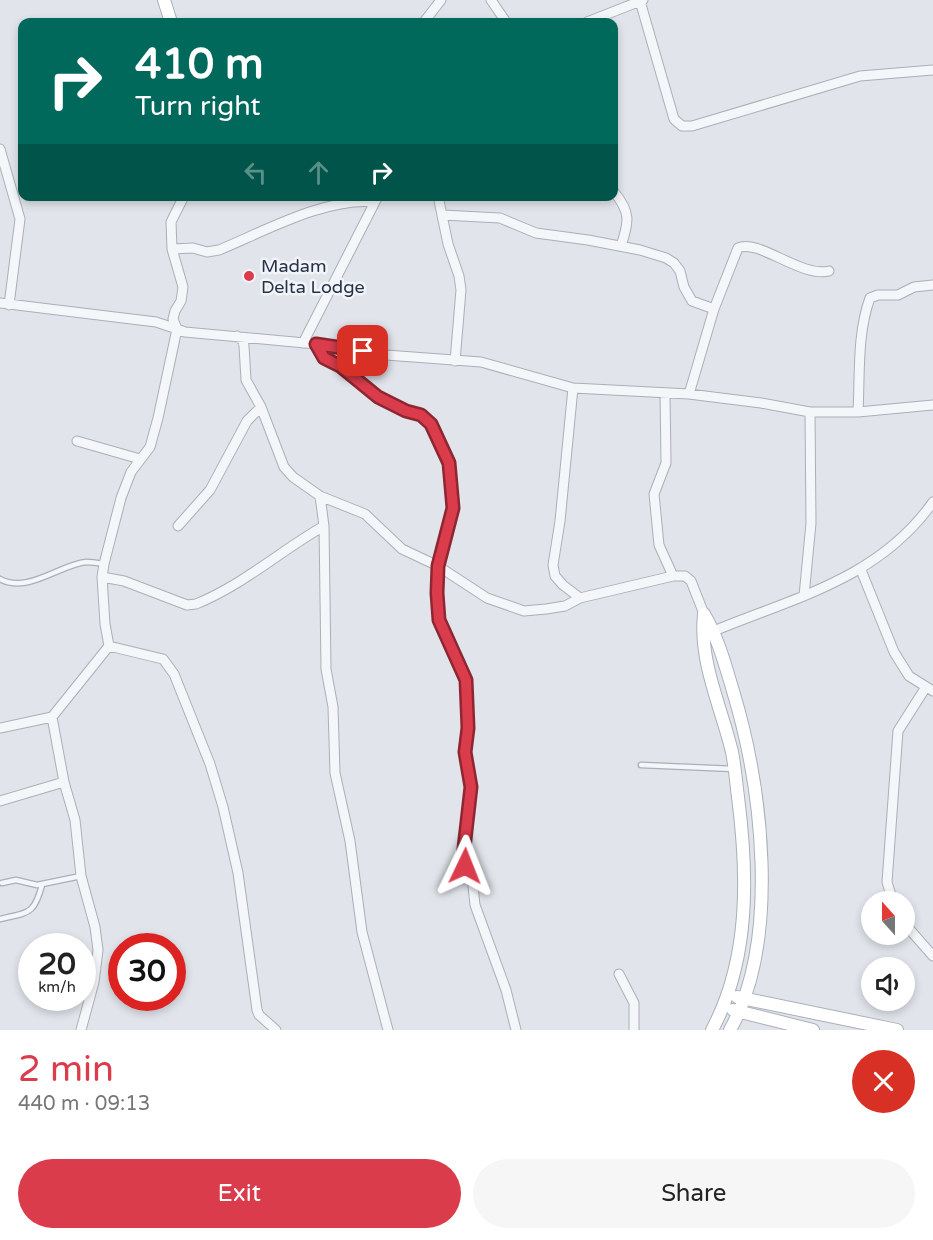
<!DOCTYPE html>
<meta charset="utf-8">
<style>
:root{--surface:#fff;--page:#f6f6f6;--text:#222;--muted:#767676;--accent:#db3c4c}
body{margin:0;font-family:"Varela Round",sans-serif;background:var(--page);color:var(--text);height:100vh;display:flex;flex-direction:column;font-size:22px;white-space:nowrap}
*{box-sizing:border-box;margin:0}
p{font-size:20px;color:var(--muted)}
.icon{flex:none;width:33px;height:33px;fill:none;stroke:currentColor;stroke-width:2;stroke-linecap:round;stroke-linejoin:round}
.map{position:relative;height:1030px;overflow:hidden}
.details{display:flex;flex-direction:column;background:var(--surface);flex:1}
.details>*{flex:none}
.top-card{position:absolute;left:18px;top:18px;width:600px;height:183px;border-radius:12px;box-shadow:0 3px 9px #0003;background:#00695c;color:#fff;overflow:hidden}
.needle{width:39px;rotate:339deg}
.controls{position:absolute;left:861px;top:891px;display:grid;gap:12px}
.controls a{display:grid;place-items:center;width:54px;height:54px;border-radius:50%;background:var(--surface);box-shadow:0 3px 9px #0003;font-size:30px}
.speed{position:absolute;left:18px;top:933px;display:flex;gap:12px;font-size:30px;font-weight:700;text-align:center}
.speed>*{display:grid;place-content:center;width:78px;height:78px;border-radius:50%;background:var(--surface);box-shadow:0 3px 9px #0003;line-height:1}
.speed small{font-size:15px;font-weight:400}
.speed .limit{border:9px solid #d22;background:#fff;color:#111}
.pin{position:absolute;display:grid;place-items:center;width:51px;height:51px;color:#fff;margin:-26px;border-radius:12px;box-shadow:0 3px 9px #0006}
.me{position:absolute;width:66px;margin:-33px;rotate:2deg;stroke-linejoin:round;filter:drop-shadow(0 0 4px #0008)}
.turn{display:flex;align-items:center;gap:21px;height:126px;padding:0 18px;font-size:27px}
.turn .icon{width:78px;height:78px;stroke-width:2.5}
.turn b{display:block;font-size:42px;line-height:51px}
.lanes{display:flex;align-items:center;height:57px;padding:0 18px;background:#0003;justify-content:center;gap:30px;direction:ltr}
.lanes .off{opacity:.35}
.round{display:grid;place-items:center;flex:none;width:63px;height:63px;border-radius:32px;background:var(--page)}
.headline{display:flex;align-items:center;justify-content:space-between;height:102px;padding:0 18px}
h1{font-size:36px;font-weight:600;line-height:45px;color:var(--accent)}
.action{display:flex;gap:12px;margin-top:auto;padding:12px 18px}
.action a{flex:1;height:69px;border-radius:36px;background:var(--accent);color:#fff;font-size:24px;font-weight:600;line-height:69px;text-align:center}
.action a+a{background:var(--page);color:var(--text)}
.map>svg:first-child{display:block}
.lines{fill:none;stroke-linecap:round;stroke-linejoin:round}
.lane-casing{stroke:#aaafb9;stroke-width:7}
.street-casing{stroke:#aaafb9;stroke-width:11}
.secondary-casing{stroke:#aaafb9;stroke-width:14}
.lane{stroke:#f4f6f9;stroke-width:4.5}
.street{stroke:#f4f6f9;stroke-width:9}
.secondary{stroke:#fff;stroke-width:12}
.route-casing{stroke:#8e2731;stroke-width:15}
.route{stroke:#db3c4c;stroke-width:10}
.poi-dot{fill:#db3c4c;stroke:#f1f4f8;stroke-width:2}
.labels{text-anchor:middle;stroke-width:5;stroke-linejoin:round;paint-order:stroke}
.poi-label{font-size:18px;fill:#283145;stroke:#f1f4f8;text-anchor:start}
</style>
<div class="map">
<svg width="933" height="1030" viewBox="0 0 933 1030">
<rect width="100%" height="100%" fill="#e1e5eb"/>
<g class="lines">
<!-- lane casing -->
<g class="lane-casing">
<path id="lane" d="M0 579C27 594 59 565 86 562 91 562 98 563 104 564
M641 765 734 769
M2 883 16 880 37 885 81 876
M0 919C29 912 34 915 42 885"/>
</g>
<!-- street casing -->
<g class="street-casing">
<path id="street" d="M491 0 506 22
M640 1 674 119 682 126H692L860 76 933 70
M424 22 441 0
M587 22 643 0
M0 149 20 219 9 305
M614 192C631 212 629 222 621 246
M184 196 171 222 172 249 183 287 181 301 175 311 173 319 177 329 185 332 316 344 386 355 481 362 573 388 689 394 761 403 810 412H858L933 405
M438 196 448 244 459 276 461 290 455 361
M442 215 500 218 536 233 588 240 640 250 666 258 674 263 680 271 684 287 692 301 714 309
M172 249 193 248 207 252 219 250C265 231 326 197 375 202
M0 303 156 322 177 329 158 418 150 447 131 472 121 498 104 564 102 577 105 624 109 646
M237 336 243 341 244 346 246 380 261 407 284 467 293 477 320 496 365 514 402 549 438 566 487 598 524 611 546 609 565 606 580 598 673 576H685L691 581 704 614
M303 343 378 196
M316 344 324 358 340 366 378 397 406 412 421 415 431 424 449 463 453 508 438 566 437 593 439 620 466 680 468 728 465 752 471 787 464 863 472 876 475 905 506 990 516 1030
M573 388 560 521 553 565 555 576 563 585 580 598
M665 393 666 463 654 494 659 545 673 576
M689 394 714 309 738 248C758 238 801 278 829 271
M858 412C860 375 857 333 870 298L878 295H898L914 287 933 285
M77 441 140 459
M320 496 324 526 326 669 333 707 335 773 350 841 362 932 388 1030
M178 526 210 490 247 421 261 407
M861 570 894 652 909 676 933 691
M102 577 124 581 187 605 196 604C243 585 280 551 324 526
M804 596 811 523 810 412
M709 633C792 598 878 580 933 502
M109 646 163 659 174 674 210 764 223 807 238 873 257 1010 259 1015 276 1030
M52 717 64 782 75 820 81 876 95 927 98 950 94 982 81 1030
M0 728 52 717 109 646
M0 801 64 782
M893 902 887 882 898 731 926 687
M904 923 933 956
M619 974 634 1003V1030"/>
</g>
<!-- secondary casing -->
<g class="secondary-casing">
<path id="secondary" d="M164 0 171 22
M704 614C718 638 725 664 733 691 762 787 781 939 730 1030
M704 614C699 662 721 706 732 752 735 767 736 782 738 797 748 875 750 959 712 1030
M737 997 897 1030
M733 1010 813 1030"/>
</g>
<!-- lane -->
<use href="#lane" class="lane"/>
<!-- street -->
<use href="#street" class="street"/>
<!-- secondary -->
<use href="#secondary" class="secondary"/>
</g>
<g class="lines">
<!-- route casing -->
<g class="route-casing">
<path id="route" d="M363 351 316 344 324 358 340 366 378 397 406 411 421 415 431 424 449 463 453 508 438 566 437 593 439 620 466 680 468 728 465 752 471 787 463 857 465 866"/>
</g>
<!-- route -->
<use href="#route" class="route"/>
</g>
<!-- markers -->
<circle class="poi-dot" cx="249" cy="276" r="6"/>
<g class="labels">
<!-- poi labels -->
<g class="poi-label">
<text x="261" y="272">Madam<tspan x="261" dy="21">Delta Lodge</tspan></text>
</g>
</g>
</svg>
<div class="controls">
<a><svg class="needle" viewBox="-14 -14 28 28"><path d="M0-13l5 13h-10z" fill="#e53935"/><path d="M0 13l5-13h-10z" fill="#767676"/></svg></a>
<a><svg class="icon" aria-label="sound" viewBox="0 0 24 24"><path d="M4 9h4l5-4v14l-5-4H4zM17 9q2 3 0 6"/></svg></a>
</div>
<div class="speed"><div>20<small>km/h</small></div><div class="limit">30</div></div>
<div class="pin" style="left:363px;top:351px;background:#d93025"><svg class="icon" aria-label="arrive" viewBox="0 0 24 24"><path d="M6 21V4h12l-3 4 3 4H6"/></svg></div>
<svg class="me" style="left:465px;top:866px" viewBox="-20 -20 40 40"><path d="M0-17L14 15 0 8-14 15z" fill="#db3c4c" stroke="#fff" stroke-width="4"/></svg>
<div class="top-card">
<div class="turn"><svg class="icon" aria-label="right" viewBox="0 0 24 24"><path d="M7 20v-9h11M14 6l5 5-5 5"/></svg><div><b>410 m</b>Turn right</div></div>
<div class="lanes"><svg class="icon off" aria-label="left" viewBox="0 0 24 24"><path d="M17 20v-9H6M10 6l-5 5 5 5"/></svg><svg class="icon off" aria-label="ahead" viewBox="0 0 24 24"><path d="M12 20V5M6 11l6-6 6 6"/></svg><svg class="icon" aria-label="right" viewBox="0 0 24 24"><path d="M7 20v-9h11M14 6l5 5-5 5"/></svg></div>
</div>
</div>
<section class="details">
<div class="headline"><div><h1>2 min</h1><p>440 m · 09:13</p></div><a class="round" style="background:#d93025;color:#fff"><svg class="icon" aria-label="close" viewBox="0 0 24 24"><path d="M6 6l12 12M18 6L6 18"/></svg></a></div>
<div class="action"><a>Exit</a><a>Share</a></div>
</section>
